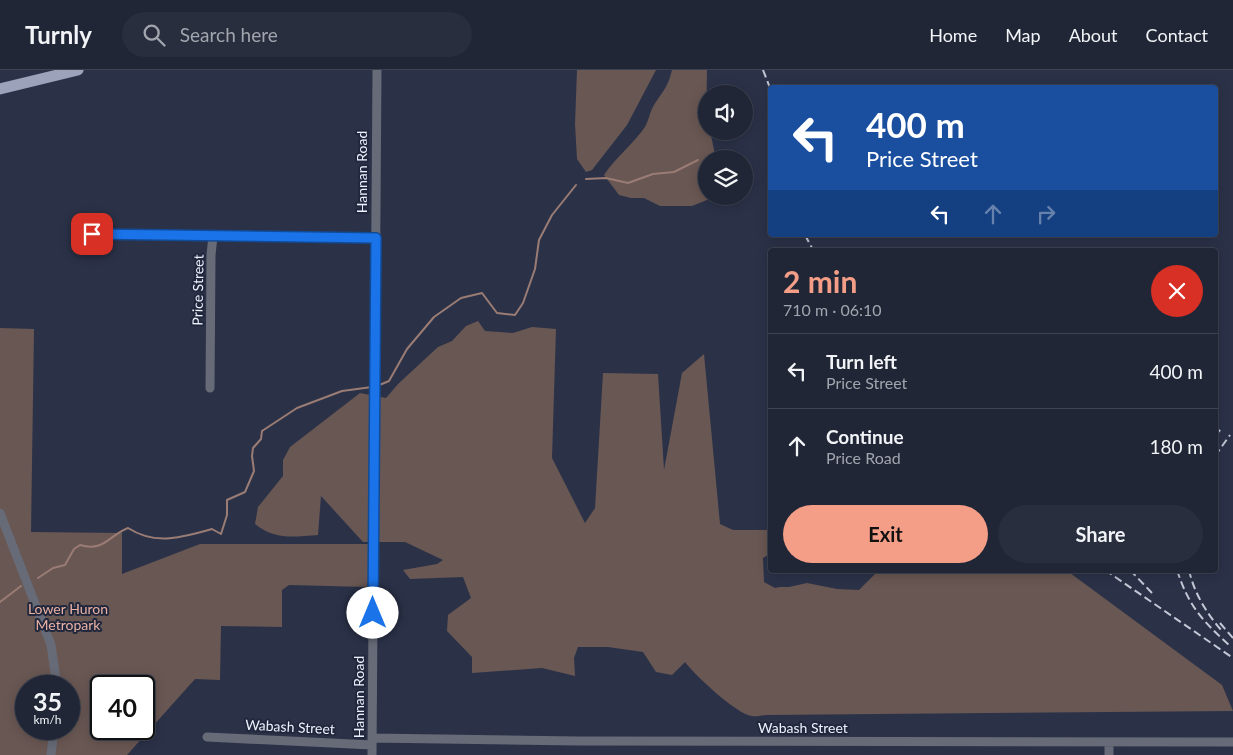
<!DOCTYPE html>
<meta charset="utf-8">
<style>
:root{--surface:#202636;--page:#282e3e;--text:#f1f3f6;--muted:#a2a5ad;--line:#3d4351;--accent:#f49e88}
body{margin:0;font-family:Lato,sans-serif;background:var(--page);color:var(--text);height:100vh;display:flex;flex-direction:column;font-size:19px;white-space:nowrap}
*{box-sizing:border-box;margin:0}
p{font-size:16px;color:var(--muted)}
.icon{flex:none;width:28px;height:28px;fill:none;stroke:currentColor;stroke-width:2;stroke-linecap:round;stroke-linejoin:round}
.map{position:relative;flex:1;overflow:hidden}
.side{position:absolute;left:768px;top:178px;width:450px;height:325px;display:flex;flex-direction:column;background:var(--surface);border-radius:5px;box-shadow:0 2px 12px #0003,0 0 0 1px var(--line)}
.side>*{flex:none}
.top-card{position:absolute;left:768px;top:15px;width:450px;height:152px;border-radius:5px;box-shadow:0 2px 12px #0003,0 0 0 1px var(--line);background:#1a4fa0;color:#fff;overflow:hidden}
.controls{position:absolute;left:698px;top:15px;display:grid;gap:10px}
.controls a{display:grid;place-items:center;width:55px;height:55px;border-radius:50%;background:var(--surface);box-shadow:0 2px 12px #0003,0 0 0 1px var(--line);font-size:25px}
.speed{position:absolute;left:15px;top:605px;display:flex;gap:10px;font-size:25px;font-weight:700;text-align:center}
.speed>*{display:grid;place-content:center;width:65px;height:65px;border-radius:50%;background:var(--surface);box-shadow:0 2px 12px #0003,0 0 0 1px var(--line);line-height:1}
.speed small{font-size:12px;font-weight:400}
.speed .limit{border:2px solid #111;border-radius:8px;background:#fff;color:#111}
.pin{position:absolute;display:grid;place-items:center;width:42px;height:42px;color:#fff;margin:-21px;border-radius:10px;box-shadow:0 2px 8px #0006}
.me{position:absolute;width:55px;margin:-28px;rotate:0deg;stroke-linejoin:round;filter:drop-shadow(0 0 4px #0008)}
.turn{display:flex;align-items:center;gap:18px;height:105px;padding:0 15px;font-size:22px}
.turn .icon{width:65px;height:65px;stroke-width:2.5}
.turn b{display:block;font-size:35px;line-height:42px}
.lanes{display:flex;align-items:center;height:48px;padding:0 15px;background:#0003;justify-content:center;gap:25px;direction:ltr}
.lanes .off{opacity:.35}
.round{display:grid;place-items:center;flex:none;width:52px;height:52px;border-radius:26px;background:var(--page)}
.head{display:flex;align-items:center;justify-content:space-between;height:85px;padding:0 15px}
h1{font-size:30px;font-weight:700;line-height:38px;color:var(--accent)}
.cta{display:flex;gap:10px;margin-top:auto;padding:10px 15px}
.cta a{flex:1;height:58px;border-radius:30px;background:var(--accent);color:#111;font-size:20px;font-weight:700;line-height:58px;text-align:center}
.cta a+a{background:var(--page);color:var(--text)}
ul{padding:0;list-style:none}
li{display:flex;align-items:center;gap:15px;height:75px;padding:0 15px;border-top:1px solid var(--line)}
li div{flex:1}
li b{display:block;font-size:19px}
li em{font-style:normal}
header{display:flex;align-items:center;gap:30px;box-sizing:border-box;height:70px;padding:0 25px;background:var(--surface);border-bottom:1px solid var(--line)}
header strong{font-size:24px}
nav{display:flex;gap:28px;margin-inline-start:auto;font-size:18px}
.search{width:350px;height:45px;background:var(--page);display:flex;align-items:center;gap:12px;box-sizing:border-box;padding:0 18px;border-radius:28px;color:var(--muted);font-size:19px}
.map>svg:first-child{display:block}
.green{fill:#695753;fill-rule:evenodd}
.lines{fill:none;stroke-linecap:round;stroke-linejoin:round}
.stream{stroke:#9a7c74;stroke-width:2}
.minor{stroke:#676b77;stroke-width:9}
.major{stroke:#9ba2b9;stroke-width:11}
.rail{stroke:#c3c8d6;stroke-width:2;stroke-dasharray:8 4;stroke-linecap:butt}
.route-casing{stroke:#114b97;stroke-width:12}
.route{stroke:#1a73e8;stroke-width:9}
.labels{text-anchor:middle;stroke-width:4;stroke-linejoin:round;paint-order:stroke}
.street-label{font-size:14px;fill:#edf1fd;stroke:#21283d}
.park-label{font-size:14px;fill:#eab1a3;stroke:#21283d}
</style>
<header>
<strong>Turnly</strong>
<div class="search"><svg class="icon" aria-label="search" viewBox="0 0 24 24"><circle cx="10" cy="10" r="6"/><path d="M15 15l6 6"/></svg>Search here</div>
<nav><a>Home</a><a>Map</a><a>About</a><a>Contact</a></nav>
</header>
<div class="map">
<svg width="1233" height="685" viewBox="0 0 1233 685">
<rect width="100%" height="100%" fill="#2b3248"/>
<!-- green -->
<path class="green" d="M577 0H656L627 55 592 100 586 102 577 89 575 54Z
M672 0H707L706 61H710L716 89H706V126H709L707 130 692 136H660L644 128H631L619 125 604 105C616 87 633 74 645 57 649 50 650 41 654 35 663 21 668 17 672 0Z
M478 251 485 261 513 263 532 257 556 259 552 388 585 453 595 438 603 303 658 304 664 400 682 303 704 284 720 454 733 460H770V484L763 488 764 512 775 518 780 517H789L807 513 837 519 859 520 879 500H1066L1222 615 1233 641 767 645C763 645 756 647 752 646 736 644 695 605 685 592L672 605 656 602 643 582 608 577H578L574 588 575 606 542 598 472 603V587L447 561 448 545 471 528 463 507 410 509 403 500 437 494 443 490 405 472H363L321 426 318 465C293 467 275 470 255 454L258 437 283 406V390L290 377 360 323 386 328 398 314 438 277 452 271 466 256Z
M0 258 34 259 31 462 122 463V504L200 474H368V517L289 515 282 520V557L221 556 220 610 195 609 127 685H0ZM26 616H69V659H26ZM101 616H144V659H101Z"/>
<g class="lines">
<!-- stream -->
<path class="stream" d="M586 109 606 108 628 113 653 104 674 102 698 90
M377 316 389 311 407 279 434 247 461 228 482 223 497 243 515 245 523 233 535 199 539 170 552 145 576 115
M38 508 53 498 65 495 74 479 80 475C104 482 108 466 128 458 156 476 182 467 212 459L221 464 227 445V430L245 422 254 401 252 386 253 378 261 369 262 361 297 338 342 321 372 317
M0 532 21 516"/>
<!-- minor -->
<path class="minor" d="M92 164 376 168
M210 318 211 185 213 166
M0 443 51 575 57 616
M207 667 372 675
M372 668 578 671 1233 672
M51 685 54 659
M372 685 377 0
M1109 685V672"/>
<!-- major -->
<path class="major" d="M0 19 78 0"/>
<!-- rail -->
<path class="rail" d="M763 0 770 18
M805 165 813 180
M1215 366 1221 359
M1215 386 1230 365
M1105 500 1233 588
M1130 500 1152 523
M1177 500C1189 537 1202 550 1230 576
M1189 500C1194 523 1207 544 1222 561
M1220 553 1233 568"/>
</g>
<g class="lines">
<!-- route casing -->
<g class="route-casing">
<path id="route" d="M92 164 376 168 373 543"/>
</g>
<!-- route -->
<use href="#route" class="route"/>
</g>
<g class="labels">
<!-- street labels -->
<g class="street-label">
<text transform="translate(362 102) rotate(-90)" y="5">Hannan Road</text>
<text transform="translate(198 220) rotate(-89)" y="5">Price Street</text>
<text transform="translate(359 627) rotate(-90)" y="5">Hannan Road</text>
<text transform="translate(290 657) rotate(3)" y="5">Wabash Street</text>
<text x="803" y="663">Wabash Street</text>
</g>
<!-- park labels -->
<g class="park-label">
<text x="68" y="544">Lower Huron<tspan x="68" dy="16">Metropark</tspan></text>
</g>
</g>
</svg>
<div class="controls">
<a><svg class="icon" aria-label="sound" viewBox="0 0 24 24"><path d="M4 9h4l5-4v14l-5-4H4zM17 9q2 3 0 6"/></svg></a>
<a><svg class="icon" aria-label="layers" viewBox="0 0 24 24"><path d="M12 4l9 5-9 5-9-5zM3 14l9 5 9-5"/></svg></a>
</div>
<div class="speed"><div>35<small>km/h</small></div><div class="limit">40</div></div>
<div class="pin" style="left:92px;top:164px;background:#d93025"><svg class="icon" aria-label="arrive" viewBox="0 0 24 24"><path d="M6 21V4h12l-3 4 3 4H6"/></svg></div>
<svg class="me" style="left:373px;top:543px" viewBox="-20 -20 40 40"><circle r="19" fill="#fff"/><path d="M0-13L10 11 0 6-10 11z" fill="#1a73e8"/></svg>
<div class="top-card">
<div class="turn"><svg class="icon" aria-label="left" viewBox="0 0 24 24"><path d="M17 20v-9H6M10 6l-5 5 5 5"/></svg><div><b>400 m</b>Price Street</div></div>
<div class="lanes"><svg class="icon" aria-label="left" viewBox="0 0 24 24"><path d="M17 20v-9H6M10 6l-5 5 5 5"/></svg><svg class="icon off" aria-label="ahead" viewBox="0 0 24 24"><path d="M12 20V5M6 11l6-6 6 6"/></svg><svg class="icon off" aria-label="right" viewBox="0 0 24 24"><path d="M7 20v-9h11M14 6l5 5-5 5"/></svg></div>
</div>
<section class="side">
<div class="head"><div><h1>2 min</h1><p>710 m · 06:10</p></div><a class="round" style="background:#d93025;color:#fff"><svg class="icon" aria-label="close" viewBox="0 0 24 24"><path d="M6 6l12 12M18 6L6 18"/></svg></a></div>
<ul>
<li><svg class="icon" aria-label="left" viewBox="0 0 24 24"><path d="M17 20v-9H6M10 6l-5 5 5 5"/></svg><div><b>Turn left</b><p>Price Street</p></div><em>400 m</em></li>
<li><svg class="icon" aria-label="ahead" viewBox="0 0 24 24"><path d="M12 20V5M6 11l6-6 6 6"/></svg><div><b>Continue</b><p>Price Road</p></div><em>180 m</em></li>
</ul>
<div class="cta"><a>Exit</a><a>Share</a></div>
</section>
</div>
